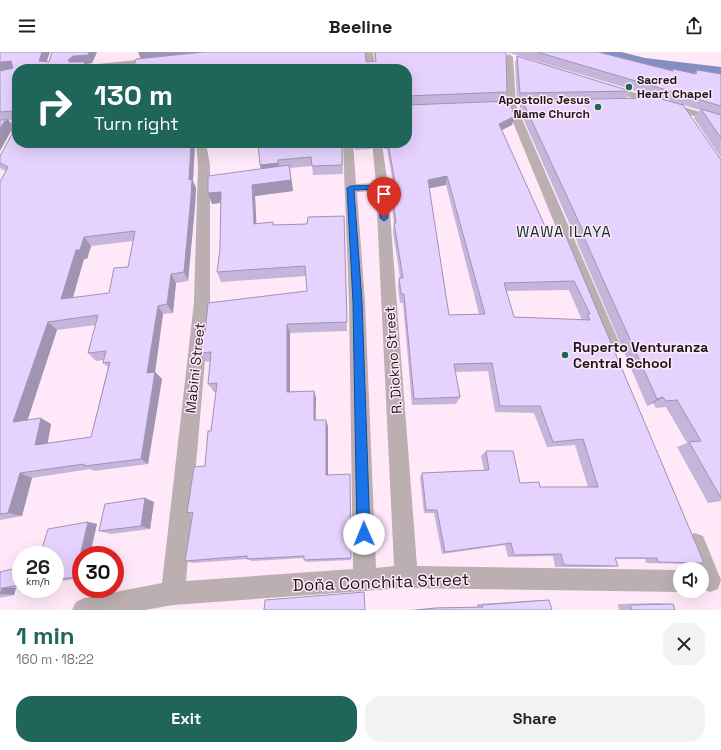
<!DOCTYPE html>
<meta charset="utf-8">
<style>
:root{--surface:#fff;--page:#f2f2f2;--text:#222;--muted:#767676;--accent:#1f6559}
body{margin:0;font-family:"Space Grotesk",sans-serif;background:var(--page);color:var(--text);height:100vh;display:flex;flex-direction:column;font-size:15px;white-space:nowrap}
*{box-sizing:border-box;margin:0}
p{font-size:13px;color:var(--muted)}
.icon{flex:none;width:22px;height:22px;fill:none;stroke:currentColor;stroke-width:2;stroke-linecap:round;stroke-linejoin:round}
.map{position:relative;height:558px;overflow:hidden}
.drawer{display:flex;flex-direction:column;background:var(--surface);flex:1}
.drawer>*{flex:none}
.top-card{position:absolute;left:12px;top:12px;width:400px;height:84px;border-radius:16px;box-shadow:0 4px 16px #0002;background:#1f6559;color:#fff;overflow:hidden}
.buttons{position:absolute;left:673px;top:510px;display:grid;gap:8px}
.buttons a{display:grid;place-items:center;width:36px;height:36px;border-radius:50%;background:var(--surface);box-shadow:0 4px 16px #0002;font-size:20px}
.speed{position:absolute;left:12px;top:494px;display:flex;gap:8px;font-size:20px;font-weight:700;text-align:center}
.speed>*{display:grid;place-content:center;width:52px;height:52px;border-radius:50%;background:var(--surface);box-shadow:0 4px 16px #0002;line-height:1}
.speed small{font-size:10px;font-weight:400}
.speed .limit{border:6px solid #d22;background:#fff;color:#111}
.pin{position:absolute;display:grid;place-items:center;width:34px;height:34px;color:#fff;margin:-41px -17px;border-radius:50% 50% 50% 0;rotate:-45deg;box-shadow:0 0 4px #0007}
.pin .icon{rotate:45deg}
.me{position:absolute;width:44px;margin:-22px;rotate:359deg;stroke-linejoin:round;filter:drop-shadow(0 0 3px #0008)}
.turn{display:flex;align-items:center;gap:14px;height:84px;padding:0 16px;font-size:18px}
.turn .icon{width:52px;height:52px;stroke-width:2.5}
.turn b{display:block;font-size:28px;line-height:34px}
.round{display:grid;place-items:center;flex:none;width:42px;height:42px;border-radius:16px;background:var(--page)}
.headline{display:flex;align-items:center;justify-content:space-between;height:68px;padding:0 16px}
h1{font-size:24px;font-weight:700;line-height:30px;color:var(--accent)}
.primary-button{display:flex;gap:8px;margin-top:auto;padding:8px 16px}
.primary-button a{flex:1;height:46px;border-radius:16px;background:var(--accent);color:#fff;font-size:16px;font-weight:700;line-height:46px;text-align:center}
.primary-button a+a{background:var(--page);color:var(--text)}
header{display:flex;justify-content:space-between;align-items:center;height:52px;padding:0 16px;background:var(--surface);font-size:18px;font-weight:700}
.map>svg:first-child{display:block}
.water{fill:#838fc3}
.lines{fill:none;stroke-linecap:round;stroke-linejoin:round}
.minor{fill:#bbafb1;fill-rule:evenodd}
.wall{fill:#c6b5da;fill-rule:evenodd}
.shaded-wall{fill:#a193b2}
.building{fill:#e6d2fe;stroke:#a193b2;fill-rule:evenodd}
.route{fill:#1a73e8;stroke:#114b97}
.poi-dot{fill:#1f6559;stroke:#ffe9f8;stroke-width:1.5}
.labels{text-anchor:middle;stroke-width:3;stroke-linejoin:round;paint-order:stroke}
.far-poi-label{font-size:12px;font-weight:bold;fill:#1c151a;stroke:#ffe9f8;text-anchor:start}
.poi-label{font-size:14px;font-weight:bold;fill:#1c151a;stroke:#ffe9f8;text-anchor:start}
.street-label{font-size:14px;fill:#1c151a;stroke:#ffe9f8}
.neighbourhood-label{font-size:15px;letter-spacing:1px;fill:#0f302a;stroke:#ffe9f8}
.near-street-label{font-size:17px;fill:#1c151a;stroke:#ffe9f8}
</style>
<header><svg class="icon" aria-label="menu" viewBox="0 0 24 24"><path d="M4 6h16M4 12h16M4 18h16"/></svg>Beeline<svg class="icon" aria-label="share" viewBox="0 0 24 24"><path d="M12 15V3M7 8l5-5 5 5M5 13v7h14v-7"/></svg></header>
<div class="map">
<svg width="721" height="558" viewBox="0 0 721 558">
<rect width="100%" height="100%" fill="#ffe9f8"/>
<!-- water -->
<path class="water" d="M560 0H621L645 6 721 15V29Z"/>
<g class="lines">
<!-- minor -->
<path class="minor" d="M365 0H373L375 17H367Z
M509 2 513 5 516 53 621 295 619 300 613 302 607 300 605 295 506 53 505 5Z
M156 6 160 9 159 11 104 17H74L78 14Z
M608 33 721 66V72L605 38V34Z
M196 91H206L210 113V250L186 529 353 517 349 250 343 91H353L356 132 376 131 372 91H382L388 135 417 514 680 518V539H683L680 540 406 536 173 553 145 558H72L76 550 84 546 162 531 194 250 198 113ZM376 139 394 514 376 516 365 250 357 140Z
M695 481 703 484 721 528 718 537 710 540 702 537V517H694L684 492 687 484Z"/>
</g>
<!-- wall -->
<path class="wall" d="M0 0 49 10 52 0H97L92 11 86 12 88 17 134 14 140 6 138 0H365L366 10 375 9 374 0H506L507 40 504 49 512 73 502 78 549 183 565 182 704 511 690 512 646 511 645 507H616L618 514 607 515H555L553 504 508 505 505 493 442 502 434 461H424L420 425 422 421 484 418 481 404 486 399 520 431 540 435H588L575 393 547 395 534 361 495 360 488 319 455 320 460 345 456 352 412 353 403 251H400L398 235 399 226H400L393 180 394 171 392 156 393 147H396L387 97H384L382 91H407V17H17V91H195L193 129 196 136 195 154 188 229 176 231 173 261 163 262 155 320 162 327 148 412 94 419 90 417 32 426 22 464 0 468V130L6 119 1 117 0 115V104L12 82V79H11L0 77ZM9 68H12V72ZM446 133 479 262 449 263 429 136ZM133 189 128 215 109 241 72 246 84 207H87L91 194ZM569 238 582 268 514 265 506 239ZM96 273 88 301 96 309 104 308 103 311 108 315 91 385 48 391 51 372 27 368 57 278Z
M506 0H598L672 19 673 17 694 22 697 18 721 22V106L694 66 700 58Z
M517 4 630 39 626 46 517 48 515 11Z
M522 48 721 108V449L708 451 677 395 687 391 666 355 656 356 653 351 647 354 577 190V189L519 57Z
M258 91H342L343 122 313 123 312 114 290 116 293 139 255 144 256 172 273 170 274 173 307 172 344 164 347 279 290 281V340L314 339 316 346V368L328 374V423L350 427 351 508 307 510 304 508V506L252 509 247 507 193 511 185 509 192 464 187 461 205 414 211 379 216 340H214L208 332 210 309 206 310 201 301 205 281 307 239 306 224 221 230 217 220 220 197 221 151 212 152 261 117Z
M354 91H371V97L355 98Z
M145 446 154 450 150 477 111 482 99 479Z
M88 470 97 472 81 503V526L55 530V503Z
M21 515V535L16 536 14 543 0 546V520Z
M540 548H549L552 558H408L432 556 477 555V552Z
M658 551 673 552 675 558H619L618 552Z"/>
<!-- shaded-wall -->
<path class="shaded-wall" d="M42 0H50L44 17 39 9Z
M89 0H97L92 11 86 12 89 17H73L68 8 73 4Z
M138 0H208L141 6Z
M11 9 17 18 0 20V10Z
M515 64 512 73 496 81 499 72Z
M8 68 15 77 11 79 0 99V77L4 70Z
M191 91H195L193 129 196 136 195 154 188 229 184 220Z
M278 108 280 120 262 122 260 113Z
M289 113 293 139 255 144 257 182 254 172 252 133Z
M447 124 446 133 426 137 428 128Z
M221 140 225 150 212 152 208 141Z
M84 185 91 194 87 207H84L70 256 61 247 76 198Z
M171 222 176 231 173 261 167 252Z
M158 254 163 262 154 328 147 321Z
M48 270 57 278 25 376 13 370Z
M287 272 290 281V347L287 340Z
M155 320 162 327 148 412 141 407Z
M314 339 316 346 315 375 314 368Z
M663 345 653 351 647 354 657 347Z
M41 366 51 372 46 398 35 393Z
M326 368 328 374V428L326 423Z
M20 421 32 426 22 464 8 461Z
M145 446 154 450 150 477 141 474Z
M88 470 97 472 90 503H81V525H75Z
M2 536H16L14 543 0 542Z"/>
<!-- building -->
<path class="building" d="M0 0H42L39 9 49 10 52 0H89L88 3 73 4 68 8 69 10H85L82 17H17V91H191L189 128 192 127 191 145 184 220 171 222 167 252 158 254 147 321 155 320 141 407 84 414V412L20 421 8 461 0 462V130L8 115 0 111V104L12 82V59L0 60V19L13 16 11 9 0 10ZM135 179 128 215 114 216 109 241 61 247 76 198H80L84 185ZM98 263 88 301 106 299 103 311 110 310 91 385 35 393 41 366 13 370 48 270Z
M205 0H365L366 10 376 9 375 0H506L507 40 408 44H407V17H83L134 14 136 7Z
M537 0H598L673 19V17L696 22 697 18 721 22V54Z
M517 4 630 39 520 41Z
M657 46 683 53 721 108V446L689 390 701 389 677 348 666 349 663 345 657 347 582 181H584L522 48Z
M407 48 408 53 509 49 515 64 499 72 549 183 565 182 704 511 658 510 657 506H615L618 514 564 513 561 502 514 503 511 491 445 500 437 458H426L422 421 489 418 486 399H513L520 431 539 430 540 435H598L583 387 553 390 540 354H500L492 311 454 312 460 345 414 347 404 242H401L399 226H403L394 171H396L393 147H398L388 91H407ZM447 124 485 262 449 263 428 128ZM574 229 590 262H587L590 268 514 265 504 231Z
M701 57 721 63V86Z
M0 68H8L4 70 0 77Z
M258 91H342V113L312 114 311 105 278 108V111L260 113Z
M289 113 291 128 252 133 254 172 273 170V173L307 172 308 165 344 164 347 270 287 272V340L314 339V368H326V423L350 422 351 506 304 508V504L247 507V504L185 509 193 460 187 461 194 415 205 414 208 379H211L217 331 208 332 211 300 201 301 203 281H205L208 251 307 239 305 214 217 220 220 197 221 140 208 141V124Z
M145 446 141 474 99 479 105 452Z
M88 470 75 525 55 528V503H40L48 477Z
M21 515V533L2 536 0 543V520Z
M364 540 365 558H264L265 548Z
M549 548 552 558H417L436 556 483 555 482 553Z
M673 552 675 558H632L630 553Z"/>
<!-- route -->
<path class="route" d="M382 133 385 135 388 166 384 169 380 166 379 137 354 138 362 250 370 482 368 486 364 488 359 486 357 482 353 250 347 136 351 134Z"/>
<!-- markers -->
<g class="poi-dot">
<circle cx="629" cy="35" r="4"/>
<circle cx="598" cy="55" r="4"/>
<circle cx="565" cy="303" r="4"/>
</g>
<g class="labels">
<!-- far-poi labels -->
<g class="far-poi-label">
<text x="637" y="32">Sacred<tspan x="637" dy="14">Heart Chapel</tspan></text>
<text x="590" y="52" text-anchor="end">Apostolic Jesus<tspan x="590" dy="14">Name Church</tspan></text>
</g>
<!-- poi labels -->
<g class="poi-label">
<text x="573" y="300">Ruperto Venturanza<tspan x="573" dy="16">Central School</tspan></text>
</g>
<!-- street labels -->
<g class="street-label">
<text transform="translate(393 308) rotate(-94)" y="5">R. Diokno Street</text>
<text transform="translate(195 316) rotate(-84)" y="5">Mabini Street</text>
</g>
<!-- neighbourhood labels -->
<g class="neighbourhood-label">
<text x="564" y="185">WAWA ILAYA</text>
</g>
<!-- near-street labels -->
<g class="near-street-label">
<text transform="translate(381 530) rotate(-2)" y="6">Doña Conchita Street</text>
</g>
</g>
</svg>
<div class="buttons">
<a><svg class="icon" aria-label="sound" viewBox="0 0 24 24"><path d="M4 9h4l5-4v14l-5-4H4zM17 9q2 3 0 6"/></svg></a>
</div>
<div class="speed"><div>26<small>km/h</small></div><div class="limit">30</div></div>
<div class="pin" style="left:384px;top:166px;background:#d93025"><svg class="icon" aria-label="arrive" viewBox="0 0 24 24"><path d="M6 21V4h12l-3 4 3 4H6"/></svg></div>
<svg class="me" style="left:364px;top:482px" viewBox="-20 -20 40 40"><circle r="19" fill="#fff"/><path d="M0-13L10 11 0 6-10 11z" fill="#1a73e8"/></svg>
<div class="top-card">
<div class="turn"><svg class="icon" aria-label="right" viewBox="0 0 24 24"><path d="M7 20v-9h11M14 6l5 5-5 5"/></svg><div><b>130 m</b>Turn right</div></div>
</div>
</div>
<section class="drawer">
<div class="headline"><div><h1>1 min</h1><p>160 m · 18:22</p></div><a class="round"><svg class="icon" aria-label="close" viewBox="0 0 24 24"><path d="M6 6l12 12M18 6L6 18"/></svg></a></div>
<div class="primary-button"><a>Exit</a><a>Share</a></div>
</section>
